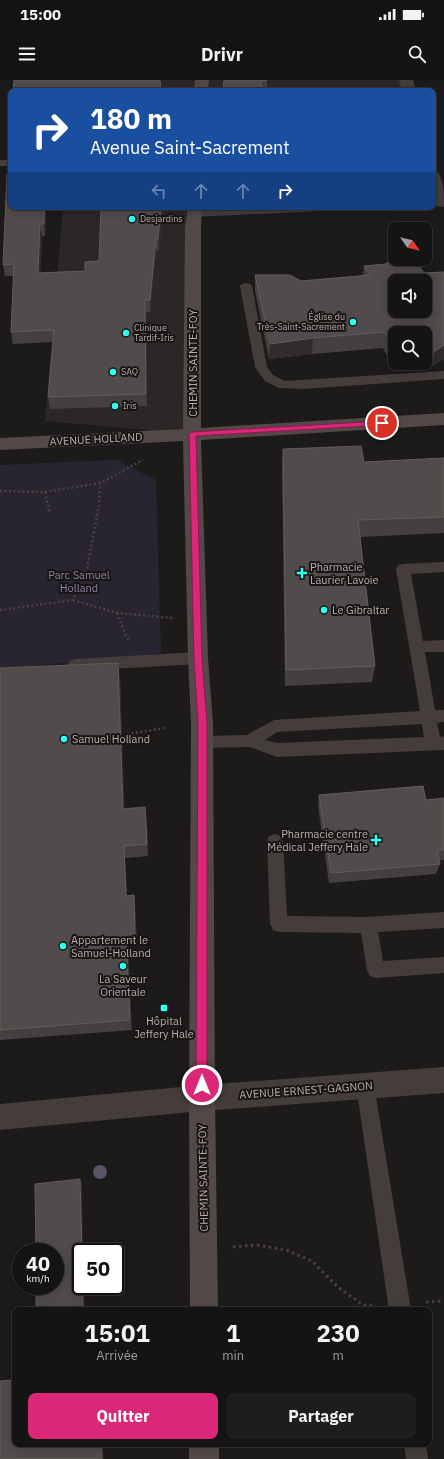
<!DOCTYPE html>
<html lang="fr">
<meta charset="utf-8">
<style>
:root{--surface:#151414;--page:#1e1d1d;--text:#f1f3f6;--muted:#9d9ea0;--line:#343334;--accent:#db2777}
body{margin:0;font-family:"IBM Plex Sans",sans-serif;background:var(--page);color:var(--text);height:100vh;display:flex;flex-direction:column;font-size:15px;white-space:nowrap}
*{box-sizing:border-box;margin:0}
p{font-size:13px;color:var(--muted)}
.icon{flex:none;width:22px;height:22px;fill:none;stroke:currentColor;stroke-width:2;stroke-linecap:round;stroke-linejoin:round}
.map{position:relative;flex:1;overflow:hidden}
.sheet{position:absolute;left:12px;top:1227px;width:420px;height:140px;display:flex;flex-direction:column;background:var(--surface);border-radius:8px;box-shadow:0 2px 10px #0003,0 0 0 1px var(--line)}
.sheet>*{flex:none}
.guide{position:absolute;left:8px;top:8px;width:428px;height:122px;border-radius:8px;box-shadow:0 2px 10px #0003,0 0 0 1px var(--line);background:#1a4fa0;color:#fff;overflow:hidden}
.needle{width:26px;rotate:124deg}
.fabs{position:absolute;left:388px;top:142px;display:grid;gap:8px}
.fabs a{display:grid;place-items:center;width:44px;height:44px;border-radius:8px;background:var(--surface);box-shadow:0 2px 10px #0003,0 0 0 1px var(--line);font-size:20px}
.speed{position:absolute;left:12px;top:1163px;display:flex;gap:8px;font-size:20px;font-weight:700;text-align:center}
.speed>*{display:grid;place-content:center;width:52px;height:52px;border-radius:50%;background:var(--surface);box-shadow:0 2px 10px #0003,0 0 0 1px var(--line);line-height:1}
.speed small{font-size:10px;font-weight:400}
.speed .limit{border:2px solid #111;border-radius:6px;background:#fff;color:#111}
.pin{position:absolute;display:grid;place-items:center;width:34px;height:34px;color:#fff;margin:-17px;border:2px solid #fff;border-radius:50%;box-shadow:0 1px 4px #0007}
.me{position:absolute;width:44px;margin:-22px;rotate:0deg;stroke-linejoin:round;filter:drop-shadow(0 0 3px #0008)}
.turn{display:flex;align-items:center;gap:14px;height:84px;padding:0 16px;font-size:18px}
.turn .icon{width:52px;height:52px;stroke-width:2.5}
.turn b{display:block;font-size:28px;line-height:34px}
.lanes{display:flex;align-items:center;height:38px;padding:0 16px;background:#0003;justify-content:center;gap:20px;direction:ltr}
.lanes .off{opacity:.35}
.eta{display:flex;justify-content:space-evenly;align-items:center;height:68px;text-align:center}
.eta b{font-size:24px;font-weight:800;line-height:28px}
.cta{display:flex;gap:8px;margin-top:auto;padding:8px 16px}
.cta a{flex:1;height:46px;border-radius:8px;background:var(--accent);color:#fff;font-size:16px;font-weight:800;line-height:46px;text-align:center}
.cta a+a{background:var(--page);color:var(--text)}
.status{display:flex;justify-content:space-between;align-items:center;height:28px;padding:0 20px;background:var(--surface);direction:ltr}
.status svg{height:11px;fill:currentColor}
header{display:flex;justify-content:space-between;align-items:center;height:52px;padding:0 16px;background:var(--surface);font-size:18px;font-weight:800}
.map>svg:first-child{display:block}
.built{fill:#2a2726}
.green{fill:#292530}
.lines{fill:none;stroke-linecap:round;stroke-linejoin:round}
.path-far1{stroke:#494040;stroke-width:2.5;stroke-dasharray:2 2.5;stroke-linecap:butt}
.path{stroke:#494040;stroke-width:3;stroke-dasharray:2.5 3.5;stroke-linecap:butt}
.service{fill:#443d3c;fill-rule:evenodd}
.minor{fill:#443d3c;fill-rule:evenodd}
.secondary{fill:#524948;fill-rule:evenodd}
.tree{fill:#5b5469}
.wall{fill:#44403f}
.shaded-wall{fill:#2f2c2b}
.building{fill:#514c4b;stroke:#625b5a;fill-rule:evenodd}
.route{fill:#db2777;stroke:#8e194d}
.poi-dot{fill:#30fef4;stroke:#181615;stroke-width:1.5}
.labels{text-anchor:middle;stroke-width:4;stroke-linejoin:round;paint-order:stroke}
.far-poi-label{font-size:9px;fill:#bdacac;stroke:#181615;text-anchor:start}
.street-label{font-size:11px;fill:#bdacac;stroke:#181615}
.poi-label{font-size:11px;fill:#bdacac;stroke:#181615;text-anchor:start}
.park-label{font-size:11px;fill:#8f82a9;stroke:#181615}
</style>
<div class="status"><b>15:00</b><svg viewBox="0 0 49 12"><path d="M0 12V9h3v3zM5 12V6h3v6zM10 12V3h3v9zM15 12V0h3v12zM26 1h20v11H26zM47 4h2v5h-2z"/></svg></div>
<header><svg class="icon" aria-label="menu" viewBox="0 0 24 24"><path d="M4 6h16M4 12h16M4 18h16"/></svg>Drivr<svg class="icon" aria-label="search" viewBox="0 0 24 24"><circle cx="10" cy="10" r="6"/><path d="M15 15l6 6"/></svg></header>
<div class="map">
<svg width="444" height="1379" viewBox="0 0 444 1379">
<rect width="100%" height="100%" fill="#1c1b1a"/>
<!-- built -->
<path class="built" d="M74 0H407L410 11H73Z
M63 127H339L195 133 192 354 45 341Z"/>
<!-- green -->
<path class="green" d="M116 380 156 400 161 574 0 589V385Z"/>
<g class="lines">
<!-- path-far1 -->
<path class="path-far1" d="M0 411 45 412 100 403
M45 412 50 434
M73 520 117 533 172 538
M0 530 73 520 87 488 99 426 100 403 143 380
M117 533 127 558 129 559
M127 654 165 648"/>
<!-- path -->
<path class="path" d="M233 1167 257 1165 286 1170 312 1181 339 1208 363 1225H373
M426 1222 444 1221"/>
<!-- service -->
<path class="service" d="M0 80H11V86H0Z
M246 203 250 204 252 206 267 287 273 295 285 301 444 291V299L304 309 279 308 265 301 255 287 240 206 242 204Z
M444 482V492L411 494 423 561 444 560V572H425L435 630H444V642L437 643 440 657 444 656V670L277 677 250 667 202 668 196 667 194 662 196 657 202 656 247 655 274 640 420 631 396 489 398 485 403 484ZM422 644 424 657 277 663 265 660 277 652Z
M198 572 203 574 205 578 203 582 198 584 75 591 70 589 67 585 70 581 75 579Z
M275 754 281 756 283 761 287 836 368 837 444 832V848L378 852 383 881 444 877V893L376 898 370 896 367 890 361 853 279 852 273 850 270 844 267 761 269 756Z
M365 996 372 998 374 1005 411 1230H389L356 1005 358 998Z
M404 1364H426L428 1379H406Z"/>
<!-- minor -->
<path class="minor" d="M399 0H413L416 11H402Z
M433 91 438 92C444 102 444 115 444 127L436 126 434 123Z
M228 127H329L327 130 322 131 195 137 190 136 188 133 190 130 195 129Z
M444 987V1013L202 1031 0 1050V1024L202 1005Z"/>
<!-- secondary -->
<path class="secondary" d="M195 0H209L208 11H194Z
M188 127H202L201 148V348L444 333V345L201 360 208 578 213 644 215 1018 218 1230H190L189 1018 191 644 188 578 183 361 0 370V358L183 349 185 148Z
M189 1364H219V1379H189Z"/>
</g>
<!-- trees -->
<circle class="tree" cx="100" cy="1092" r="7"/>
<!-- wall -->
<path class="wall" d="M224 0H267V11H223Z
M46 127 45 156H42L40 193 85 191 99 181 101 127H163L159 170 156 171 150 232H146L147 326 50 329 48 317 53 262 13 264 11 252 13 196H5L3 185Z
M364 186 424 193 444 192V279L432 286 420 288 412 284 411 283H425V253H395V278H388L383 268 312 274 269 279 255 211V195L301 201 363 196Z
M283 369 364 382 444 378V453L360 457 375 586 372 602 285 606 282 386Z
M0 588 120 597 124 729 147 740 148 776 125 778 127 816 134 815 135 827 137 865H128L132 950 0 960Z
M319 715 426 720 444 718V780H439L440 784 436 794 329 803 318 726Z"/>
<!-- shaded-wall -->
<path class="shaded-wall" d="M44 127H46L45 156 44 144Z
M161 127H163L159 170 158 159Z
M40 144 42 156 40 205 38 193Z
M156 159V171L150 232V220Z
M145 220 146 232 147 326 146 314Z
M313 258 312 274 269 279 270 264Z
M444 265V279L432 286 435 271Z
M118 583 120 597 125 741 123 729Z
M145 727 147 740 148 776 147 764Z
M124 766 125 778 127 828 126 816Z
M134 815 135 827 137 865 135 854Z
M126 854 128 865 132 950 130 940Z
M80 1099 82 1103 83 1172H82Z
M82 1206H84L85 1230H83Z
M101 1364H103L104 1379H102Z"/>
<!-- building -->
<path class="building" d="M14 0H160L161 11H13Z
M224 0H267L261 1 262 11H223Z
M7 94H11V127H44V144H40L38 193 85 191V182L99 181 101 127H161L158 159H156L150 220H145L146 314 48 317 54 250 11 252 14 184 3 185Z
M395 177V179H408L417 183 424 193 444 192V265L435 271 425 272V253H395V262H390L385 252 313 258 270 264 255 195H290L301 201 370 195 364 186 386 184 391 178ZM395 201H425V231H395Z
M361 366 364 382 444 378V437L358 440 375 586 286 590 283 369Z
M118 583 123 729 145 727 147 764 124 766 126 816 134 815 135 854H126L130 940 0 950V588Z
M423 706 426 720 444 718V770H437L440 784 331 793 319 715Z
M80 1099 82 1172H81V1206H82L83 1230H36V1206H55V1172H36L35 1104Z
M15 1300V1364H101L102 1379H0V1301Z"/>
<!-- route -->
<path class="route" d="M382 341 385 343 384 345 196 356 202 578 207 644V1005L206 1009 202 1011 198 1009 196 1005 198 644 194 578 189 354 192 352Z"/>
<!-- markers -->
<g class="poi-dot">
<circle cx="132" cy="139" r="4"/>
<circle cx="353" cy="242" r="4"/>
<circle cx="126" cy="253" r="4"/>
<circle cx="113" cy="292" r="4"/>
<circle cx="115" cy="326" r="4"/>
<path d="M300 487h4v4h4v4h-4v4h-4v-4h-4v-4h4z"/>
<circle cx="324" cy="530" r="4"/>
<circle cx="64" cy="659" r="4"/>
<path d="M374 754h4v4h4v4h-4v4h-4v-4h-4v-4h4z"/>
<circle cx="63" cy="866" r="4"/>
<circle cx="123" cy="886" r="4"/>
<rect x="160" y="924" width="8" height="8" rx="2"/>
</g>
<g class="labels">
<!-- far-poi labels -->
<g class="far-poi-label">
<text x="140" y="142">Desjardins</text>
<text x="345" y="240" text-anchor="end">Église du<tspan x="345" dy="10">Très-Saint-Sacrement</tspan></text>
<text x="134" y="251">Clinique<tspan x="134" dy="10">Tardif-Iris</tspan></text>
<text x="121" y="295">SAQ</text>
<text x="123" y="329">Iris</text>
</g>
<!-- street labels -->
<g class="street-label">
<text transform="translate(193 283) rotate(-90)" y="4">CHEMIN SAINTE-FOY</text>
<text transform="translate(96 359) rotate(-3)" y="4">AVENUE HOLLAND</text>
<text transform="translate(306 1010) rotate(-4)" y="4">AVENUE ERNEST-GAGNON</text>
<text transform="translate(203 1098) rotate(-91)" y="4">CHEMIN SAINTE-FOY</text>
</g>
<!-- poi labels -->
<g class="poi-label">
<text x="310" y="491">Pharmacie<tspan x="310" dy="13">Laurier Lavoie</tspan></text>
<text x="332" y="534">Le Gibraltar</text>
<text x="72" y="663">Samuel Holland</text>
<text x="368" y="758" text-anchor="end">Pharmacie centre<tspan x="368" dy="13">Médical Jeffery Hale</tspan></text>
<text x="71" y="864">Appartement le<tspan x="71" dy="13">Samuel-Holland</tspan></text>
<text x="123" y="903" text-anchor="middle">La Saveur<tspan x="123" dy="13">Orientale</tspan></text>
<text x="164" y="945" text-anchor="middle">Hôpital<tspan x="164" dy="13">Jeffery Hale</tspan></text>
</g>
<!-- park labels -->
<g class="park-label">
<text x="79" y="499">Parc Samuel<tspan x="79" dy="13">Holland</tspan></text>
</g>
</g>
</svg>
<div class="fabs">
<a><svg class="needle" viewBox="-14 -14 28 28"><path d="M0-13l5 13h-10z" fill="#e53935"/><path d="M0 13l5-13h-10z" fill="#9d9ea0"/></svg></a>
<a><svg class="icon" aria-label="sound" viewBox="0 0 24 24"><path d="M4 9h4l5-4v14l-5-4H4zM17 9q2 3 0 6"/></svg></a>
<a><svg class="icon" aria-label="search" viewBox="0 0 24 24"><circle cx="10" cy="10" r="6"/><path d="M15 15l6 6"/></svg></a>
</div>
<div class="speed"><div>40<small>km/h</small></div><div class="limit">50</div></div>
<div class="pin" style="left:382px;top:343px;background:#d93025"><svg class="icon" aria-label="arrive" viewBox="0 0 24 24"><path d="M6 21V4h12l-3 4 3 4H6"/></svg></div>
<svg class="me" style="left:202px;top:1005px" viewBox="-20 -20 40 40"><circle r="17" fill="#db2777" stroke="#fff" stroke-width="3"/><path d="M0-11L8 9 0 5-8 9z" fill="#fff"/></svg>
<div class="guide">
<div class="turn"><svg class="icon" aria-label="right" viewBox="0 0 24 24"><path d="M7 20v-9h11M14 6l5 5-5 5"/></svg><div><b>180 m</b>Avenue Saint-Sacrement</div></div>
<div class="lanes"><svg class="icon off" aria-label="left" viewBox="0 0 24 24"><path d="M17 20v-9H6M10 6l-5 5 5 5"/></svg><svg class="icon off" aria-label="ahead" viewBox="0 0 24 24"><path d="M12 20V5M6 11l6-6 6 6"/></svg><svg class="icon off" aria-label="ahead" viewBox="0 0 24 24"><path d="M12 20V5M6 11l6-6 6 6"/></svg><svg class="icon" aria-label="right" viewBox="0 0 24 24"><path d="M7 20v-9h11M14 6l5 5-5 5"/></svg></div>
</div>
<section class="sheet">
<div class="eta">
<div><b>15:01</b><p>Arrivée</p></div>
<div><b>1</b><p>min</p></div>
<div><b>230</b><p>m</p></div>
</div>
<div class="cta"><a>Quitter</a><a>Partager</a></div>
</section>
</div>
